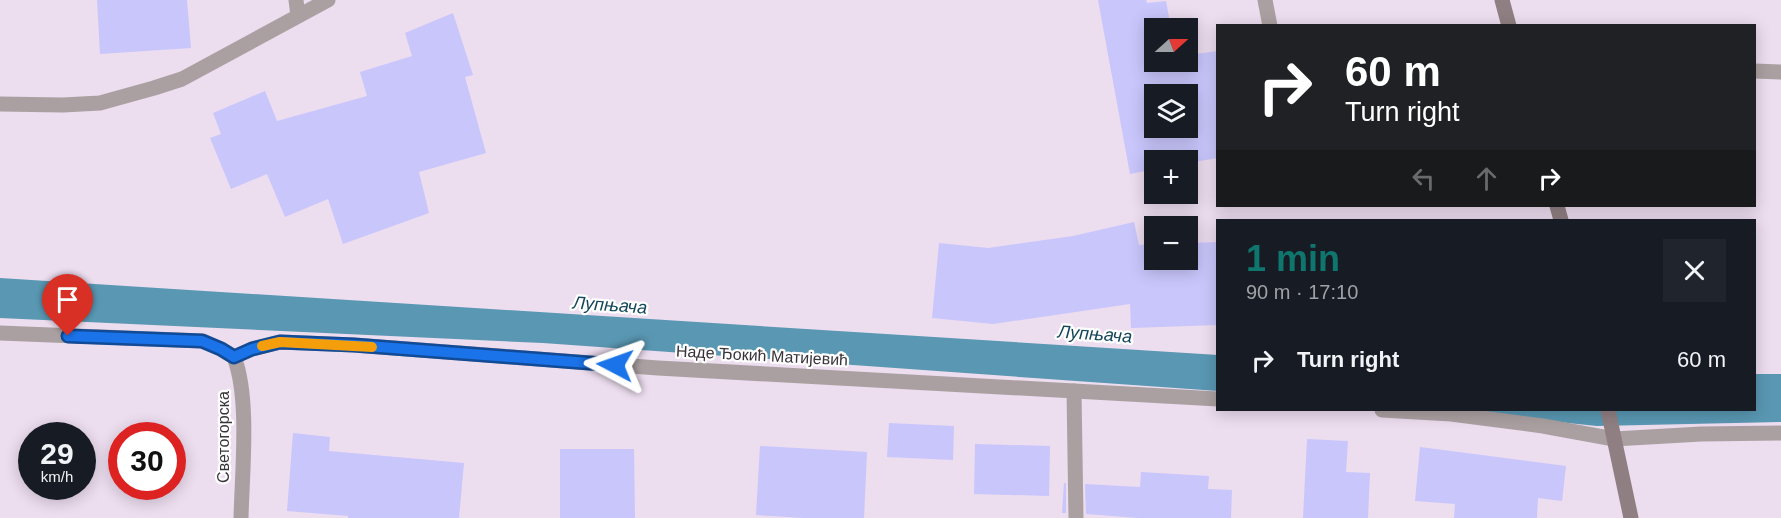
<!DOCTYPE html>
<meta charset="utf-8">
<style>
:root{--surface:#171b24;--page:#20242c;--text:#f1f3f6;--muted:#9ea1a6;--accent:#0f766e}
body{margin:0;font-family:Helvetica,sans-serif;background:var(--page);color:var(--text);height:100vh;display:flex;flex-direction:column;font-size:22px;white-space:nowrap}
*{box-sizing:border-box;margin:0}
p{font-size:20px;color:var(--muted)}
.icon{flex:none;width:33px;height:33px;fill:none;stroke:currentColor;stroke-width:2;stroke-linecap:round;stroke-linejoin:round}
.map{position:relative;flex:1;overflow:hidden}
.sheet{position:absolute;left:1216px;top:219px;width:540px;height:192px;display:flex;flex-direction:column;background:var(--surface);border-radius:0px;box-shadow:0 3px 15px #0003}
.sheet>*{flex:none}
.guide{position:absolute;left:1216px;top:24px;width:540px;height:183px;border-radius:0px;box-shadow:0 3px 15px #0003;background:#202124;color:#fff;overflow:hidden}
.needle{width:39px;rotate:69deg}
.tools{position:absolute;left:1144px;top:18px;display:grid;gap:12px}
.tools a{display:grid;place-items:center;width:54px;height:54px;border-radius:0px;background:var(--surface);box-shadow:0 3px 15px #0003;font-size:30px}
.speed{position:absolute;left:18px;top:422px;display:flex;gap:12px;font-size:30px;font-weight:700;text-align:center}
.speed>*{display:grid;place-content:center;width:78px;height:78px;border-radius:50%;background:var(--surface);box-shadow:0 3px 15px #0003;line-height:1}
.speed small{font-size:15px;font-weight:400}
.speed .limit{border:9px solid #d22;background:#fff;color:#111}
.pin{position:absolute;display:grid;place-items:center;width:51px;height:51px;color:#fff;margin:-62px -26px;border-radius:50% 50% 50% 0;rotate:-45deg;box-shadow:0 0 6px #0007}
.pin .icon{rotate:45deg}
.me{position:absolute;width:66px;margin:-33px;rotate:274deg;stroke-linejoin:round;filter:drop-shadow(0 0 4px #0008)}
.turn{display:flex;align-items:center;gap:21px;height:126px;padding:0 30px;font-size:27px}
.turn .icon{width:78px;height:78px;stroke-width:2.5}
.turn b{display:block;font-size:42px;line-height:51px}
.lanes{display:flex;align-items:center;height:57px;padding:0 30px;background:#0003;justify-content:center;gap:30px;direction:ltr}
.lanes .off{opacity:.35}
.round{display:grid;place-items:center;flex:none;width:63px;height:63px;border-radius:0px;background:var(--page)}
.head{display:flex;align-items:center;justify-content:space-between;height:102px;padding:0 30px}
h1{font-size:36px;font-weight:800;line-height:45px;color:var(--accent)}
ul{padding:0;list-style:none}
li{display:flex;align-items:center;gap:18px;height:78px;padding:0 30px}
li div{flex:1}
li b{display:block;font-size:22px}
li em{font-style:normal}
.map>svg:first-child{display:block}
.water{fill:#5997b2}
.building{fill:#c9c6fc;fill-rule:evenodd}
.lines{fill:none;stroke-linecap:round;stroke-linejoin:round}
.service{stroke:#aba0a1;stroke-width:15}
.minor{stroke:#aba0a1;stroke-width:15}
.secondary{stroke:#8f7f82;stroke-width:15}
.route-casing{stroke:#114b97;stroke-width:15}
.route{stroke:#1a73e8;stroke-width:10}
.slow{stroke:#f59e0b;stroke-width:10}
.labels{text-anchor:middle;stroke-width:4.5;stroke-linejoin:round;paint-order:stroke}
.street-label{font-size:16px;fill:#39333a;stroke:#fff}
.water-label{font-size:18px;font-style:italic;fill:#14475c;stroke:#fff}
</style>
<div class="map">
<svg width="1781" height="518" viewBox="0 0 1781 518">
<rect width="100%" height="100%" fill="#ecddef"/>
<!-- water -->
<path class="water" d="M0 278 1218 355V391L543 343 0 318Z
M1755 374H1781V422L1597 426 1440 410H1755Z"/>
<!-- building -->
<path class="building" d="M97 0H187L191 48 100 54Z
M1098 0H1146L1147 3 1166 1 1171 28H1155V62H1188V55L1218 51V158L1188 163V160H1155V169L1130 174ZM1155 94H1188V128H1155Z
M453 13 473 75 465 77 486 153 419 172 429 213 343 244 328 199 285 217 267 174 231 189 210 138 221 134 213 113 265 91 277 121 367 96 360 72 412 56 405 33Z
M1134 222 1139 245 1155 244V260H1188V243L1218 242V325L1131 328 1130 304 993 324 932 318 939 243 988 248 1073 236Z
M889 423 954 426 953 460 887 457Z
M293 433 330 437 329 451 464 463 459 518H348V516L287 511Z
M1307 439 1348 441 1346 472 1370 473 1368 518H1303Z
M975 444 1050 446 1049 496 974 494Z
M760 446 867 452 864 518H804L756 515Z
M1420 447 1566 466 1562 501 1538 498 1537 518H1454L1455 504 1415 501Z
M560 449H634L635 518H560Z
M1141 472 1209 476 1208 489 1232 490 1231 518H1138L1086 514 1085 484 1140 487Z
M1064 483H1066V513H1062Z"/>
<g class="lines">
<!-- service -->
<path class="service" d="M1265 0 1270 26
M1755 71 1781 72
M1074 391 1076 518"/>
<!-- minor -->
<path class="minor" d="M296 0 298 16
M0 104 63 105 100 103 154 88 182 79 328 0
M0 333 203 341 221 349 234 357
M234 357 252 349 280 342 354 345 658 368 1218 399
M234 357C250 398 242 473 241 518
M1382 410 1451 414 1543 426 1614 439 1701 434 1781 433"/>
<!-- secondary -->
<path class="secondary" d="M1502 0 1509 26
M1557 206 1561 220
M1608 410 1631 518"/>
</g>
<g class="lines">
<!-- route casing -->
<g class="route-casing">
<path id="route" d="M68 336 202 341 221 349 234 357 252 349 280 342 354 345 615 365"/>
</g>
<!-- route -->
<use href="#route" class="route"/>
<!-- slow -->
<path class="slow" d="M262 346 280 342 372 347"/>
</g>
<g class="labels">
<!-- street labels -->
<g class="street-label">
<text transform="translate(762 355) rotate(3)" y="6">Наде Ђокић Матијевић</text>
<text transform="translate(223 437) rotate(-90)" y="6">Светогорска</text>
</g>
<!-- water labels -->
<g class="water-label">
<text transform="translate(610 305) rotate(4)" y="6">Лупњача</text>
<text transform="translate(1095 334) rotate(4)" y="6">Лупњача</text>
</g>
</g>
</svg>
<div class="tools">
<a><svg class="needle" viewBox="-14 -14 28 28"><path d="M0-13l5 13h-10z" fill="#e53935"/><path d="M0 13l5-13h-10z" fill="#9ea1a6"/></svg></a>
<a><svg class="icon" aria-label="layers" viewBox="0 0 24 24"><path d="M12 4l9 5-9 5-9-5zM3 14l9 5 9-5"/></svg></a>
<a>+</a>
<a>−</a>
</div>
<div class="speed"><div>29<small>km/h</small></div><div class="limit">30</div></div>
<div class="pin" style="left:68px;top:336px;background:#d93025"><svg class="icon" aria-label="arrive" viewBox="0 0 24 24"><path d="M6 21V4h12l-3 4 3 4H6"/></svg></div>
<svg class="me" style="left:615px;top:365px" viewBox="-20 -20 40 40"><path d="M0-17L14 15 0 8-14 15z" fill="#1a73e8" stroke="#fff" stroke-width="4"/></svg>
<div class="guide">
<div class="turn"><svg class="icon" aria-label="right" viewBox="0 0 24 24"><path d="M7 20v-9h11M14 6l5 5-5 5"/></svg><div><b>60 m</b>Turn right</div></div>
<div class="lanes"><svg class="icon off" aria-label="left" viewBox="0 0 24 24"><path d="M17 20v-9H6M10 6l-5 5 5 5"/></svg><svg class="icon off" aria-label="ahead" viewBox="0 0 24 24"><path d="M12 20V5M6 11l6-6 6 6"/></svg><svg class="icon" aria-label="right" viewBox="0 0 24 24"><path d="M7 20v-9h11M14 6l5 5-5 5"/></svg></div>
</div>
<section class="sheet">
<div class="head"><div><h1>1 min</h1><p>90 m · 17:10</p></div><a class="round"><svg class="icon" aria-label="close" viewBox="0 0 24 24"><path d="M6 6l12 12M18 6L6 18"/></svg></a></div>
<ul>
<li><svg class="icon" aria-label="right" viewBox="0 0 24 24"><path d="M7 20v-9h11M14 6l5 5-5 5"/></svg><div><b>Turn right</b></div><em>60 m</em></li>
</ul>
</section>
</div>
